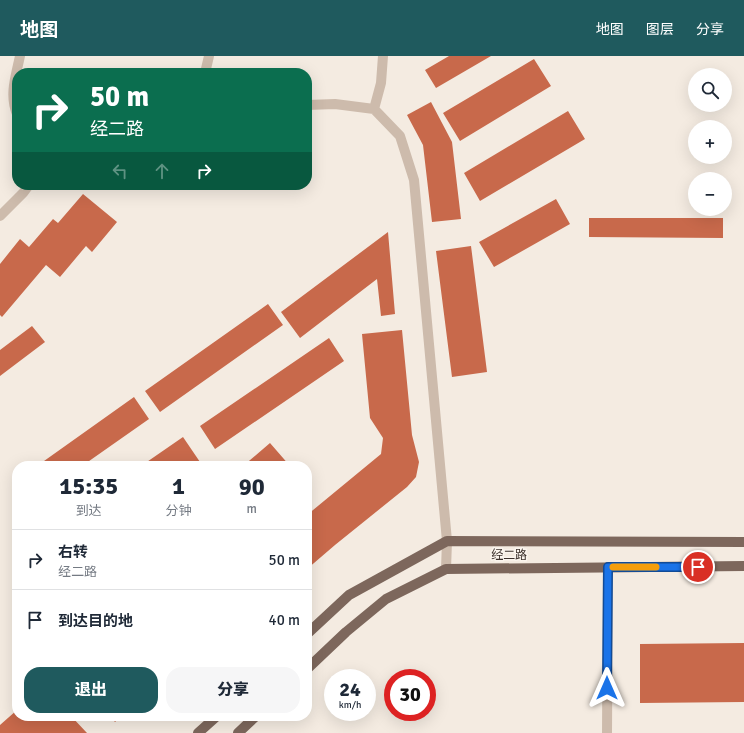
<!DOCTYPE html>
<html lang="zh">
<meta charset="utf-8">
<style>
:root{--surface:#fff;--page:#f6f6f7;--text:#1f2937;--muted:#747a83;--line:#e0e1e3;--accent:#1f5a5e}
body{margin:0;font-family:Signika,"Noto Sans SC",sans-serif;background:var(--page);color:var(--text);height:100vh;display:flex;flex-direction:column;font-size:15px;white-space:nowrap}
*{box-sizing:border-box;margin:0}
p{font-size:13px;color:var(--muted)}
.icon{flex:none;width:22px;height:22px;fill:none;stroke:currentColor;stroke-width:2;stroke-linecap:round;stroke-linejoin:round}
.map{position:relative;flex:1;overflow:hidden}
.details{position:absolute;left:12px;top:405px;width:300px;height:260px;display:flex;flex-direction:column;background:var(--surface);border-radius:16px;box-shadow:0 4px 16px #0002}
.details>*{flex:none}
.guide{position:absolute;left:12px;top:12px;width:300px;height:122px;border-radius:16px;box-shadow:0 4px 16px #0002;background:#0b6e4f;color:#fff;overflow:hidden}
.fabs{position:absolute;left:688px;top:12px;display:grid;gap:8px}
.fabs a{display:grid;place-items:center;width:44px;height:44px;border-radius:50%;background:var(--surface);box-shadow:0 4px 16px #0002;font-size:20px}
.speed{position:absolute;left:324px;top:613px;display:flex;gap:8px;font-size:20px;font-weight:700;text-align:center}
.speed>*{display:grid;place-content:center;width:52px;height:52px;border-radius:50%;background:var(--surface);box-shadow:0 4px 16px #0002;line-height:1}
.speed small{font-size:10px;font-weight:400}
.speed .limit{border:6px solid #d22;background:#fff;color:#111}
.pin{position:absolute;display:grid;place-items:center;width:34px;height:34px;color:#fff;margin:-17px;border:2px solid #fff;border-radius:50%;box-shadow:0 1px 4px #0007}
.me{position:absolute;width:44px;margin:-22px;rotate:0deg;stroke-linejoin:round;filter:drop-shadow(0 0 3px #0008)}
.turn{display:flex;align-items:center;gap:14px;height:84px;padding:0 12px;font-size:18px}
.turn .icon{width:52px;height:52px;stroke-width:2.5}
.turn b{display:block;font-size:28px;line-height:34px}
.lanes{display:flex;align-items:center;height:38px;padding:0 12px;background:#0003;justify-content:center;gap:20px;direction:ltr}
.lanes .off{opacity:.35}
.eta{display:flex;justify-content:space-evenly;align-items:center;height:68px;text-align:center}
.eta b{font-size:24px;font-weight:800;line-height:28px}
.cta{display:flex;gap:8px;margin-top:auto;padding:8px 12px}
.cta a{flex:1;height:46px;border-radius:16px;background:var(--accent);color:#fff;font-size:16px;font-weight:800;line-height:46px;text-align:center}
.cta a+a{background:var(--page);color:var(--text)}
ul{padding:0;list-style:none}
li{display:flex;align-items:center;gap:12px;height:60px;padding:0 12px;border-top:1px solid var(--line)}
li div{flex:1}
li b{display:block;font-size:15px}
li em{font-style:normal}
header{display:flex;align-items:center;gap:24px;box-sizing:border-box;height:56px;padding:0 20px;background:var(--accent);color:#fff}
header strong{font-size:19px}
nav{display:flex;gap:22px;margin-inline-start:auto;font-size:14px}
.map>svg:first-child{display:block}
.building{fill:#c8694b}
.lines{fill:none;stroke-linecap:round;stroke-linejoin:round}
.minor{stroke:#cdbbac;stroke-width:10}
.major{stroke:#7d675c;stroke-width:10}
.route-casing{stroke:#114b97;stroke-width:10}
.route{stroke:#1a73e8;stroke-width:7}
.slow{stroke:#f59e0b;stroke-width:7}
.labels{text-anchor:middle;stroke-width:3;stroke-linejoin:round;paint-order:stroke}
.street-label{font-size:12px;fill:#3b302b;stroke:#fbf5ee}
</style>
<header>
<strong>地图</strong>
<nav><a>地图</a><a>图层</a><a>分享</a></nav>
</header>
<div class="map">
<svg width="744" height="677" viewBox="0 0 744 677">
<rect width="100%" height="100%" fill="#f4ebe1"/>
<!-- building -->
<path class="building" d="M449 0H491L436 32 425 14Z
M534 3 551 30 460 85 443 57Z
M431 46 452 86 461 163 432 166 423 89 407 59Z
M568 55 585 83 480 145 464 117Z
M83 138 117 166 92 196 86 190 60 221 46 209 2 261 0 259V208L20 183 29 191 53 163 58 167Z
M556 143 570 168 494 211 479 186Z
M589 162H723V182L589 181Z
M388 176 395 258 381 260 377 223 300 282 281 256Z
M471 190 487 316 452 321 436 195Z
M268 248 283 269 160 356 145 335Z
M32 270 45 286 0 320V294Z
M402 274 412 379 419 406 416 421 407 431 335 489 307 513V459L381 398 383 382 370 362 362 278Z
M329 282 344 305 215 393 200 370Z
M134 341 149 363 82 410H37Z
M183 381 200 406 195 410H141Z
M270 387 290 410H243Z
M744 587V646L640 647V588Z
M17 654V660H71L87 677H0V669Z
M110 660H121L115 666Z"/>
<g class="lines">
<!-- minor -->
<path class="minor" d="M383 0 381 27 374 53 400 80 414 124 447 485 446 513
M205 17 209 0
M307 49 335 48 374 53
M17 58C9 39 16 19 20 0
M0 160 23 137 29 129
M607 677 608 511"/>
<!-- major -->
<path class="major" d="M307 578 349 539 447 485 744 486
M307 613 346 576 386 543 446 513 744 510
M198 677 217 660
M238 677 256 660"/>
</g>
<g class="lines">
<!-- route casing -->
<g class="route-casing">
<path id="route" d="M607 632 608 511H698"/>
</g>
<!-- route -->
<use href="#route" class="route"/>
<!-- slow -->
<path class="slow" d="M613 511H656"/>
</g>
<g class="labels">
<!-- street labels -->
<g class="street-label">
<text x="509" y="503">经二路</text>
</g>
</g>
</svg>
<div class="fabs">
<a><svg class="icon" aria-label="search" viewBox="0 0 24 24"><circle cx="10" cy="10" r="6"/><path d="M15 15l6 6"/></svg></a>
<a>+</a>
<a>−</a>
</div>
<div class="speed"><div>24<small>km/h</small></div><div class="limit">30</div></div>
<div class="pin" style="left:698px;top:511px;background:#d93025"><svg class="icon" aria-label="arrive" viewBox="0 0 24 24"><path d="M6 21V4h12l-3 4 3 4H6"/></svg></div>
<svg class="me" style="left:607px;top:632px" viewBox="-20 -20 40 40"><path d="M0-17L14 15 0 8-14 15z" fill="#1a73e8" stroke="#fff" stroke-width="4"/></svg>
<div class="guide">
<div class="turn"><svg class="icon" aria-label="right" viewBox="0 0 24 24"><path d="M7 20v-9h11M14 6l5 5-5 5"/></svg><div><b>50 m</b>经二路</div></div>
<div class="lanes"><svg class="icon off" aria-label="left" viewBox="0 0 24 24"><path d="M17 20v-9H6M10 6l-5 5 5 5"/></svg><svg class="icon off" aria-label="ahead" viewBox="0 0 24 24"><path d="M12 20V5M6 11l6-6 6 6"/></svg><svg class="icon" aria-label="right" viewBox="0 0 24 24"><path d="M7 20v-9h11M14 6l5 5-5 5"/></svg></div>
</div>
<section class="details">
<div class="eta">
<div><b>15:35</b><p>到达</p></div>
<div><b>1</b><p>分钟</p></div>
<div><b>90</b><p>m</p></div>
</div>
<ul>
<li><svg class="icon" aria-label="right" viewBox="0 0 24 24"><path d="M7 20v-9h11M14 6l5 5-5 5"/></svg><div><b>右转</b><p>经二路</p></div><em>50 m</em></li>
<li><svg class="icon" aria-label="arrive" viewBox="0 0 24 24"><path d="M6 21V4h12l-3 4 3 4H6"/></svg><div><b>到达目的地</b></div><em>40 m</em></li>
</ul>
<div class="cta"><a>退出</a><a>分享</a></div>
</section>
</div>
